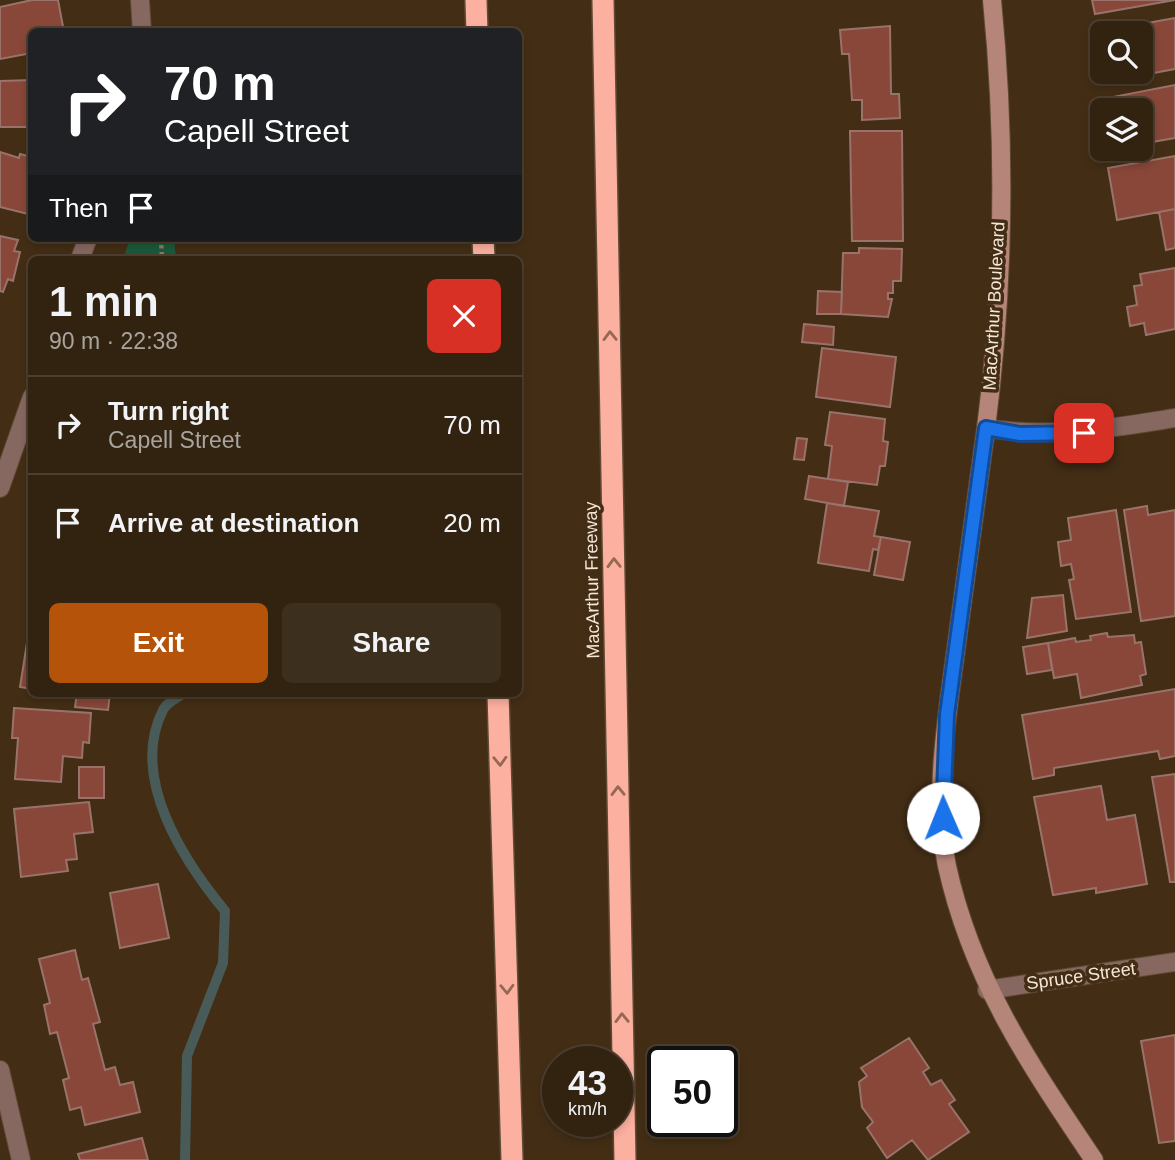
<!DOCTYPE html>
<meta charset="utf-8">
<style>
:root{--surface:#322210;--page:#3d2f1e;--text:#f1f3f6;--muted:#a8a49f;--line:#4d3f30;--accent:#b45309}
body{margin:0;font-family:Helvetica,sans-serif;background:var(--page);color:var(--text);height:100vh;display:flex;flex-direction:column;font-size:26px;white-space:nowrap}
*{box-sizing:border-box;margin:0}
p{font-size:23px;color:var(--muted)}
.icon{flex:none;width:38px;height:38px;fill:none;stroke:currentColor;stroke-width:2;stroke-linecap:round;stroke-linejoin:round}
.map{position:relative;flex:1;overflow:hidden}
.panel{position:absolute;left:28px;top:256px;width:494px;height:441px;display:flex;flex-direction:column;background:var(--surface);border-radius:10px;box-shadow:0 4px 10px #0003,0 0 0 2px var(--line)}
.panel>*{flex:none}
.top-card{position:absolute;left:28px;top:28px;width:494px;height:214px;border-radius:10px;box-shadow:0 4px 10px #0003,0 0 0 2px var(--line);background:#202124;color:#fff;overflow:hidden}
.fabs{position:absolute;left:1090px;top:21px;display:grid;gap:14px}
.fabs a{display:grid;place-items:center;width:63px;height:63px;border-radius:10px;background:var(--surface);box-shadow:0 4px 10px #0003,0 0 0 2px var(--line);font-size:35px}
.speed{position:absolute;left:542px;top:1046px;display:flex;gap:14px;font-size:35px;font-weight:700;text-align:center}
.speed>*{display:grid;place-content:center;width:91px;height:91px;border-radius:50%;background:var(--surface);box-shadow:0 4px 10px #0003,0 0 0 2px var(--line);line-height:1}
.speed small{font-size:18px;font-weight:400}
.speed .limit{border:4px solid #111;border-radius:10px;background:#fff;color:#111}
.pin{position:absolute;display:grid;place-items:center;width:60px;height:60px;color:#fff;margin:-30px;border-radius:14px;box-shadow:0 4px 10px #0006}
.me{position:absolute;width:77px;margin:-38px;rotate:359deg;stroke-linejoin:round;filter:drop-shadow(0 0 5px #0008)}
.turn{display:flex;align-items:center;gap:24px;height:147px;padding:0 21px;font-size:32px}
.turn .icon{width:91px;height:91px;stroke-width:2.5}
.turn b{display:block;font-size:49px;line-height:60px}
.then{display:flex;align-items:center;height:66px;padding:0 21px;background:#0003;gap:14px;font-size:26px}
.round{display:grid;place-items:center;flex:none;width:74px;height:74px;border-radius:10px;background:var(--page)}
.headline{display:flex;align-items:center;justify-content:space-between;height:119px;padding:0 21px}
h1{font-size:42px;font-weight:700;line-height:52px}
.cta{display:flex;gap:14px;margin-top:auto;padding:14px 21px}
.cta a{flex:1;height:80px;border-radius:10px;background:var(--accent);color:#fff;font-size:28px;font-weight:700;line-height:80px;text-align:center}
.cta a+a{background:var(--page);color:var(--text)}
ul{padding:0;list-style:none}
li{display:flex;align-items:center;gap:21px;height:98px;padding:0 21px;border-top:2px solid var(--line)}
li div{flex:1}
li b{display:block;font-size:26px}
li em{font-style:normal}
.map>svg:first-child{display:block}
.green{fill:#1c5a3b}
.lines{fill:none;stroke-linecap:round;stroke-linejoin:round}
.stream{stroke:#495b58;stroke-width:10}
.building{fill:#884739;stroke:#99736b;stroke-width:2}
.minor-casing{stroke:#5f4b34;stroke-width:20}
.secondary-casing{stroke:#5f4b34;stroke-width:20}
.motorway-casing{stroke:#5f4b34;stroke-width:24}
.path{stroke:#8d7a66;stroke-width:4.5;stroke-dasharray:3.5 3.5;stroke-linecap:butt}
.minor{stroke:#876861;stroke-width:18}
.secondary{stroke:#b6857a;stroke-width:18}
.motorway{stroke:#fcb09f;stroke-width:21}
.oneway{stroke:#966853}
.route-casing{stroke:#114b97;stroke-width:18}
.route{stroke:#1a73e8;stroke-width:12}
.labels{text-anchor:middle;stroke-width:7;stroke-linejoin:round;paint-order:stroke}
.street-label{font-size:18px;fill:#f4e6d7;stroke:#432d15}
</style>
<div class="map">
<svg width="1175" height="1160" viewBox="0 0 1175 1160">
<rect width="100%" height="100%" fill="#432d15"/>
<!-- green -->
<path class="green" d="M130 238H174L176 259H123Z"/>
<g class="lines">
<!-- stream -->
<path class="stream" d="M184 693C177 698 166 703 163 710 129 777 183 860 225 911L223 963 187 1056 185 1160"/>
</g>
<!-- building -->
<path class="building" d="M32 0H58L64 32H32V53L0 59V7Z
M1092 0H1175L1095 14Z
M1175 18V69L1107 82 1105 72H1141V33H1102V36V31Z
M890 26 891 94H899L900 118 862 120V100H852L849 54H842L840 30Z
M32 80V127H0V81Z
M1175 85V138L1141 144V110H1110L1108 98Z
M850 131H902L903 241H852Z
M0 152 19 158 20 154 32 157V215L0 207Z
M1175 156V209L1117 220 1108 168Z
M1175 209V248L1166 250 1159 212Z
M0 236 18 240 14 251 20 252 13 281 8 279 3 292 0 291Z
M859 248 902 249 901 281H893V293H888V299H892L888 317 841 314 843 253H859Z
M1175 268V329L1146 335 1144 323 1130 326 1127 307 1137 305 1134 286 1142 285 1140 274Z
M818 291 842 292 841 314H817Z
M804 324 834 327 833 345 802 342Z
M822 348 896 357 890 407 816 397Z
M830 412 885 419 883 441 888 442 885 466H880L877 485 828 479 832 446 825 445Z
M797 438 807 439 804 460 794 459Z
M809 476 848 482 844 506 805 499Z
M827 503 879 511 874 536 881 537 878 550 873 549 869 571 818 563Z
M1147 506 1148 515 1175 510V616L1141 621 1124 510Z
M1116 510 1131 612 1076 619 1069 580 1074 579 1071 564 1061 566 1058 542 1071 540 1068 518Z
M881 537 910 542 903 580 874 575Z
M1063 595 1067 631 1027 638 1032 598Z
M30 624H32V689L20 687Z
M1107 633 1108 637 1134 635 1135 643 1141 642 1146 674 1140 676 1142 685 1081 698 1077 674 1054 678 1048 643 1075 638 1076 642 1091 640 1090 636Z
M1048 643 1052 670 1027 674 1023 647Z
M1175 689V756L1160 759 1158 751 1054 768V775L1033 779 1022 715Z
M77 693H110L108 710 75 707Z
M14 708 91 713 89 743 83 742 82 758 63 756 61 782 15 779 18 738H12Z
M79 767H104V798H79Z
M1175 774V882H1170L1152 777Z
M1101 786 1107 820 1135 815 1147 884 1096 893V888L1053 895 1034 797Z
M89 802 93 832 74 834 77 859 66 860 68 871 21 877 14 809Z
M158 884 169 938 120 948 110 893Z
M75 950 82 980 88 978 100 1022 93 1024 105 1070 115 1067 120 1085 133 1082 140 1112 85 1125 81 1107 70 1110 63 1080 69 1078 57 1032 50 1034 44 1005 50 1003 39 959Z
M1175 1035V1141L1159 1143 1141 1041Z
M909 1038 929 1068 923 1072 931 1085 941 1080 955 1100 949 1104 969 1132 928 1160 912 1140 887 1158 867 1128 873 1122 862 1107 859 1082 867 1076 861 1068Z
M142 1138 148 1160H80L78 1154Z"/>
<g class="lines">
<!-- minor casing -->
<g class="minor-casing">
<path id="minor" d="M140 0 142 32
M80 259 88 238
M986 428C1051 439 1111 428 1175 418
M0 488 32 397
M987 990 1175 962
M0 1070 21 1160"/>
</g>
<!-- secondary casing -->
<g class="secondary-casing">
<path id="secondary" d="M992 0C1006 141 1004 288 986 428 976 502 966 575 956 649 947 716 933 799 947 866 972 980 1030 1065 1094 1160"/>
</g>
<!-- motorway casing -->
<g class="motorway-casing">
<path id="motorway" d="M476 0 477 32
M603 0 625 1160
M483 238 484 259
M498 693 512 1160"/>
</g>
<!-- path -->
<path class="path" d="M161 238 162 259"/>
<!-- minor -->
<use href="#minor" class="minor"/>
<!-- secondary -->
<use href="#secondary" class="secondary"/>
<!-- motorway -->
<use href="#motorway" class="motorway"/>
</g>
<!-- one-way arrows -->
<defs><path id="oneway-chevron" d="M-2-3.5L2.5 0L-2 3.5" fill="none" stroke-width="1.6" stroke-linecap="round" stroke-linejoin="round" transform="scale(1.75)"/></defs>
<g class="oneway">
<use href="#oneway-chevron" transform="translate(610 336) rotate(-91)"/>
<use href="#oneway-chevron" transform="translate(614 563) rotate(-91)"/>
<use href="#oneway-chevron" transform="translate(500 761) rotate(88)"/>
<use href="#oneway-chevron" transform="translate(618 791) rotate(-91)"/>
<use href="#oneway-chevron" transform="translate(507 989) rotate(88)"/>
<use href="#oneway-chevron" transform="translate(622 1018) rotate(-91)"/>
</g>
<g class="lines">
<!-- route casing -->
<g class="route-casing">
<path id="route" d="M943 818 947 715 986 428 1020 434 1084 433"/>
</g>
<!-- route -->
<use href="#route" class="route"/>
</g>
<g class="labels">
<!-- street labels -->
<g class="street-label">
<text transform="translate(994 306) rotate(-87)" y="6">MacArthur Boulevard</text>
<text transform="translate(592 580) rotate(-91)" y="6">MacArthur Freeway</text>
<text transform="translate(1081 976) rotate(-8)" y="6">Spruce Street</text>
</g>
</g>
</svg>
<div class="fabs">
<a><svg class="icon" aria-label="search" viewBox="0 0 24 24"><circle cx="10" cy="10" r="6"/><path d="M15 15l6 6"/></svg></a>
<a><svg class="icon" aria-label="layers" viewBox="0 0 24 24"><path d="M12 4l9 5-9 5-9-5zM3 14l9 5 9-5"/></svg></a>
</div>
<div class="speed"><div>43<small>km/h</small></div><div class="limit">50</div></div>
<div class="pin" style="left:1084px;top:433px;background:#d93025"><svg class="icon" aria-label="arrive" viewBox="0 0 24 24"><path d="M6 21V4h12l-3 4 3 4H6"/></svg></div>
<svg class="me" style="left:943px;top:818px" viewBox="-20 -20 40 40"><circle r="19" fill="#fff"/><path d="M0-13L10 11 0 6-10 11z" fill="#1a73e8"/></svg>
<div class="top-card">
<div class="turn"><svg class="icon" aria-label="right" viewBox="0 0 24 24"><path d="M7 20v-9h11M14 6l5 5-5 5"/></svg><div><b>70 m</b>Capell Street</div></div>
<div class="then">Then<svg class="icon" aria-label="arrive" viewBox="0 0 24 24"><path d="M6 21V4h12l-3 4 3 4H6"/></svg></div>
</div>
<section class="panel">
<div class="headline"><div><h1>1 min</h1><p>90 m · 22:38</p></div><a class="round" style="background:#d93025;color:#fff"><svg class="icon" aria-label="close" viewBox="0 0 24 24"><path d="M6 6l12 12M18 6L6 18"/></svg></a></div>
<ul>
<li><svg class="icon" aria-label="right" viewBox="0 0 24 24"><path d="M7 20v-9h11M14 6l5 5-5 5"/></svg><div><b>Turn right</b><p>Capell Street</p></div><em>70 m</em></li>
<li><svg class="icon" aria-label="arrive" viewBox="0 0 24 24"><path d="M6 21V4h12l-3 4 3 4H6"/></svg><div><b>Arrive at destination</b></div><em>20 m</em></li>
</ul>
<div class="cta"><a>Exit</a><a>Share</a></div>
</section>
</div>
